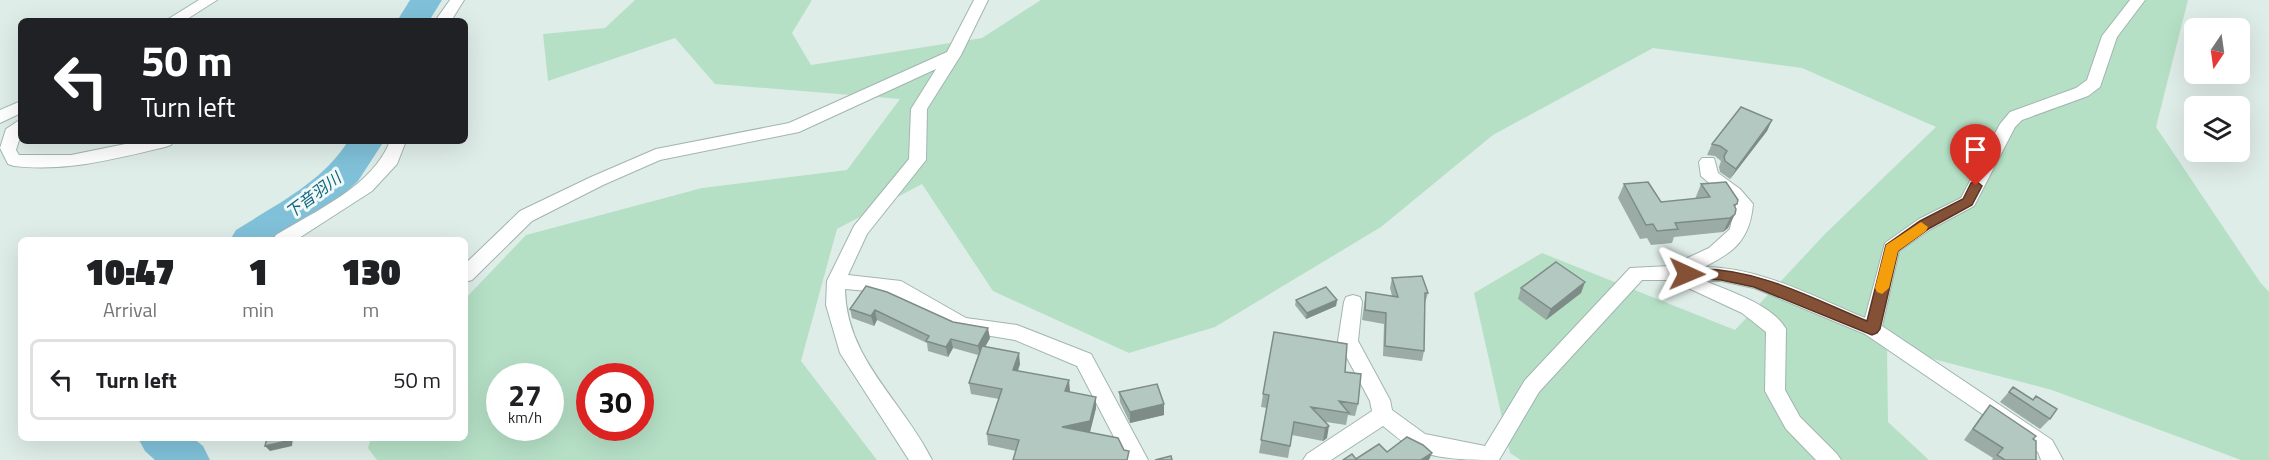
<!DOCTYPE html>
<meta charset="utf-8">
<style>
:root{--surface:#fff;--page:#f6f6f6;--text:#202124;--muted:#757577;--line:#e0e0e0}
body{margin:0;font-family:"Titillium Web","Noto Sans JP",sans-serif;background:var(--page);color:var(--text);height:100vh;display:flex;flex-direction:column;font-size:22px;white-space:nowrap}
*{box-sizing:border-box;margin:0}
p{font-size:20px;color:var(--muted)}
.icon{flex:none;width:33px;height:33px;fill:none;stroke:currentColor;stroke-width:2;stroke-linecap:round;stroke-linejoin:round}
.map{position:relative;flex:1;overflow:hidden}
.sheet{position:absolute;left:18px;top:237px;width:450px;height:204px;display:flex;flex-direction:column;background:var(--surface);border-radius:9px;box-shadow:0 6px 24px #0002}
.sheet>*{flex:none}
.top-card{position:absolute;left:18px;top:18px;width:450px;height:126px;border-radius:9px;box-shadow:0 6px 24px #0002;background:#202124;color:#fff;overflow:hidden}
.needle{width:39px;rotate:193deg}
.controls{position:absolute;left:2184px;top:18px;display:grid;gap:12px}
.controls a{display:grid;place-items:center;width:66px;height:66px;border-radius:9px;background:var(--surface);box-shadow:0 6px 24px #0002;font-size:30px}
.speed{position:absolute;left:486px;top:363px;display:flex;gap:12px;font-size:30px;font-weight:700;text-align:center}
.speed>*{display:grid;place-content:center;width:78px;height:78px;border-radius:50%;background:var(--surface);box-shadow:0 6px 24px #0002;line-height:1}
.speed small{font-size:15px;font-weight:400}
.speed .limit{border:9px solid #d22;background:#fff;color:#111}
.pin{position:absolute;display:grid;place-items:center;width:51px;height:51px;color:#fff;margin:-62px -26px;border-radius:50% 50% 50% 0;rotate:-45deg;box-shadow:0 0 6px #0007}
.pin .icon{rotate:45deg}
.me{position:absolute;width:66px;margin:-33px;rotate:91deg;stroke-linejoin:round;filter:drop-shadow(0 0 4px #0008)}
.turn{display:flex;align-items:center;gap:21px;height:126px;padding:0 24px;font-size:27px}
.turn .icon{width:78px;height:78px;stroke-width:2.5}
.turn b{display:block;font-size:42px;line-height:51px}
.eta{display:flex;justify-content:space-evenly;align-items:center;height:102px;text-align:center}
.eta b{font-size:36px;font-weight:800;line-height:42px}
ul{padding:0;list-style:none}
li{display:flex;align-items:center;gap:18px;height:81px;margin:0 12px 9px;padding:0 12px;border:3px solid var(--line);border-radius:9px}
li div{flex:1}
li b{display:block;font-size:22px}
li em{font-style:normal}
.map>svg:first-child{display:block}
.green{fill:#b5e0c6;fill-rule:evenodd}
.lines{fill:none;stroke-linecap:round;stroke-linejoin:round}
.river{fill:#80c1d9;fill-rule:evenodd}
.street-casing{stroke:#a1b5b0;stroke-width:2}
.secondary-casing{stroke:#9cbab3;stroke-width:2}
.street{fill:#fff;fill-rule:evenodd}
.secondary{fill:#fff;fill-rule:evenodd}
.wall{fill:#9baca7}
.shaded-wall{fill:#7e8c88}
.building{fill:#b4c8c2;stroke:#7e8c88;stroke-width:1.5}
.route{fill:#845136;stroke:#563523;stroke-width:1.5}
.slow{fill:#f59e0b}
.labels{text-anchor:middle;stroke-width:6;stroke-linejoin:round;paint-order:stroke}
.water-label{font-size:16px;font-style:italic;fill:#116282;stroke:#f0f9f5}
</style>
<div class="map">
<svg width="2269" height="460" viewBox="0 0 2269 460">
<rect width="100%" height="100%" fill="#dfede8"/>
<!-- green -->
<path class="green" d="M635 0H812L792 33 811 65 982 38 1041 0H2188L2156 127 2260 282 2269 292V460H2241L2052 390 1887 347 1888 422 1929 460H1521L1510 453 1474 293 1542 253 1735 330 1826 233 1936 127 1802 68 1653 48 1493 135 1381 227 1215 327 1129 353 993 291 922 184 837 229 801 361 877 460H377L368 448 371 438H465V299L526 235 702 188 847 170 900 99 715 84 675 38 548 81 543 34 605 28ZM500 376H550V428H500ZM590 376H640V428H590Z"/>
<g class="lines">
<!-- river -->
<path class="river" d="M410 0H442L429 21H397Z
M348 141H384L358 181 329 207 296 230 279 240H230L236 230C275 205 323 182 348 141Z
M138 438H193L203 446 210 460H155L145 451Z"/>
<!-- street casing -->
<g class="street-casing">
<path id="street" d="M450 0H464L451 21H435Z
M974 0H988L961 55 927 109 926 160 867 234 848 275 901 281 966 318 1017 325 1091 354 1148 460H1126L1077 366 1015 340 955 330 890 293 845 289C846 359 903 401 932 460H909L840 353 826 305 827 281 854 226 909 159 911 109 936 69 799 132 660 160 603 185 532 221 472 280 465 282V264L520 211 591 177 656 149 789 123 947 52Z
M2130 0H2145L2117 37 2100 87 2088 96 2022 120 2015 127 1974 206 1931 229 1899 251 1882 326 2052 440 2063 460H2041L2038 452 1865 334 1754 288 1721 281H1705C1729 291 1773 305 1786 329L1785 390 1800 417 1837 454 1841 460H1816L1786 429 1765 391 1766 332 1742 313 1671 280H1642L1539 392 1499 460C1473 460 1437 460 1414 449 1403 443 1392 433 1383 426L1331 460H1303L1307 454 1372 411 1370 401 1338 341 1344 302 1346 297 1353 295 1360 297 1362 302 1358 341 1390 400 1392 410 1425 434 1485 446 1525 380 1630 268 1670 266 1709 248 1730 229 1735 205 1701 176 1699 162 1702 158H1714L1718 173 1740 189 1753 204C1750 239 1735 252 1704 267 1760 267 1814 297 1865 318L1885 243 1919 219 1961 198 2000 124 2010 112 2076 88 2087 80 2102 36Z
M21 119V134L16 150 19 155H71L140 141H173L171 145 165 147C115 159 66 172 14 166L8 164 0 148 6 129Z
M390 141H406L397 164 372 191 296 240H273L276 235C315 211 373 186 390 141Z"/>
</g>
<!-- secondary casing -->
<g class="secondary-casing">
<path id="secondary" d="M199 0H217L184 21H165Z
M21 101V113L0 123V110Z"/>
</g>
<!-- street -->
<use href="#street" class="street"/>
<!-- secondary -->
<use href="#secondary" class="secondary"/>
</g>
<!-- wall -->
<path class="wall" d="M1772 120 1767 131 1730 179 1720 172 1719 167 1721 161 1715 156 1707 155 1712 144Z
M1624 184 1661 202 1695 199 1701 184 1737 204 1735 207V214L1728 228 1723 232 1674 237 1672 243 1651 245 1647 238 1640 239 1618 198Z
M1392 278 1428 293 1425 303 1424 351 1422 361 1383 356 1384 324 1362 320 1366 292 1392 296 1390 288Z
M1585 282 1581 293 1546 320 1518 299 1521 288Z
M866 286 990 338 985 347 1020 364 1018 371 1070 391 1069 392 1096 408 1090 432 1016 451 988 445 987 434 999 399 971 394 969 383 978 355 953 348 948 357 928 351 927 343 877 320 874 326 852 318 850 309Z
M1296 300H1337L1336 306 1306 319 1295 305Z
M1345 372 1358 404 1355 416 1348 415 1346 425 1326 422 1327 438 1323 441 1292 435 1288 458 1259 453 1267 408 1261 407 1263 394Z
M2013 387 2050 419 2040 429 2000 402Z
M1119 392 1164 404V415L1130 423 1120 402Z
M1990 405 2033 439 2036 460H1992L1993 458 1964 440 1981 416Z"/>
<!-- shaded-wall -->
<path class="shaded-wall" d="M1772 120 1767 131 1730 179 1736 169Z
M1735 214 1728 228 1723 232 1730 218Z
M1585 282 1581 293 1546 320 1551 309Z
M1337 300 1336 306 1306 319 1307 313Z
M875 310 877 320 874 326 871 316Z
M988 328 990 338 980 356 978 346Z
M951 339 953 348 948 357 946 347Z
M1019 353 1020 364 1014 381 1013 370Z
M1069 380 1070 391 1066 403 1065 391Z
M1096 397V408L1090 432 1063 438 1062 427Z
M1164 404V415L1130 423V412Z
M1329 426 1327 438 1323 441 1325 428Z
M288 438H293L292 446 270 451 265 446Z
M1432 453 1429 460H1421Z"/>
<!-- building -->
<path class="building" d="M1741 107 1772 120 1736 169 1725 161 1724 156 1727 151 1720 146 1712 144Z
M1648 182 1661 202 1710 197 1701 184 1726 182 1738 200 1737 204 1734 205 1736 209 1735 214 1730 218 1675 223 1678 229 1657 231 1653 224 1646 225 1624 184Z
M1556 262 1585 282 1551 309 1521 288Z
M1422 276 1428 293H1425L1424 351 1385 346 1386 313 1365 310 1366 292 1398 297 1392 278Z
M866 286 887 292 953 322 988 328 978 346 951 339 946 347 926 341 929 336 875 310 871 316 850 309Z
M1326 287 1337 300 1307 313 1296 300Z
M1274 332 1347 344 1345 372 1361 374 1358 404 1339 401 1349 413 1311 407 1329 426 1325 428 1294 422 1290 446 1261 440 1269 395 1263 394Z
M982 346 1019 353 1013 370 1069 380 1065 391 1096 397 1090 421 1062 427 1118 438 1124 450 1129 451 1127 460H1013L1019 440 987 434 1002 389 969 383Z
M1157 384 1164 404 1130 412 1119 392Z
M2013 387 2033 400 2036 396 2057 409 2050 419 2009 392Z
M1990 405 2036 436 2033 439 2036 441V460H2005L1997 455 2003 448 1973 429Z
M1407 437 1423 445 1432 453 1421 460H1343L1352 454 1356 459 1379 444 1387 452Z
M267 438H288L287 441 265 446Z
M1171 456 1172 460H1155Z"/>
<!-- route -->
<path class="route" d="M1976 181 1982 186 1972 205 1930 228 1898 251 1880 329 1877 333 1872 335 1754 287 1721 280 1687 279 1680 274C1685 267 1693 269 1701 269 1759 269 1814 299 1867 321L1886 245 1920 221 1963 199 1971 183Z"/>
<!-- slow -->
<path class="slow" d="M1921 222 1928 227 1926 231 1898 251 1889 288 1882 294 1877 292 1875 288 1886 245Z"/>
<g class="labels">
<!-- water labels -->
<g class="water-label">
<text transform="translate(313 195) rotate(-37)" y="6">下音羽川</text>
</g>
</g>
</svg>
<div class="controls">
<a><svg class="needle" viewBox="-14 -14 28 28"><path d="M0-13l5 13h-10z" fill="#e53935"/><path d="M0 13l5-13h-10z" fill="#757577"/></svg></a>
<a><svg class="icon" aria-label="layers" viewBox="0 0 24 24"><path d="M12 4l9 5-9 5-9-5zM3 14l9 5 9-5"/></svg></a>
</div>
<div class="speed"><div>27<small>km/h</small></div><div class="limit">30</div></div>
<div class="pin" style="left:1976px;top:186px;background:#d93025"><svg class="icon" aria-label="arrive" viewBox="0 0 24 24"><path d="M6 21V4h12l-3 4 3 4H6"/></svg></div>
<svg class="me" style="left:1687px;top:274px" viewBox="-20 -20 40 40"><path d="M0-17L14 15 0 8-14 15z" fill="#845136" stroke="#fff" stroke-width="4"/></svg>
<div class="top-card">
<div class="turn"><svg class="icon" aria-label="left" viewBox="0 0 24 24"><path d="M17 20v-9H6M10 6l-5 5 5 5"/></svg><div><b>50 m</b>Turn left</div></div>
</div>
<section class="sheet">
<div class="eta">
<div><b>10:47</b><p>Arrival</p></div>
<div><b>1</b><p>min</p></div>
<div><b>130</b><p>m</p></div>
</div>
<ul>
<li><svg class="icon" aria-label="left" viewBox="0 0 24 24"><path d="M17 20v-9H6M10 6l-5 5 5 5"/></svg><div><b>Turn left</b></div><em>50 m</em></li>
</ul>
</section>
</div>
